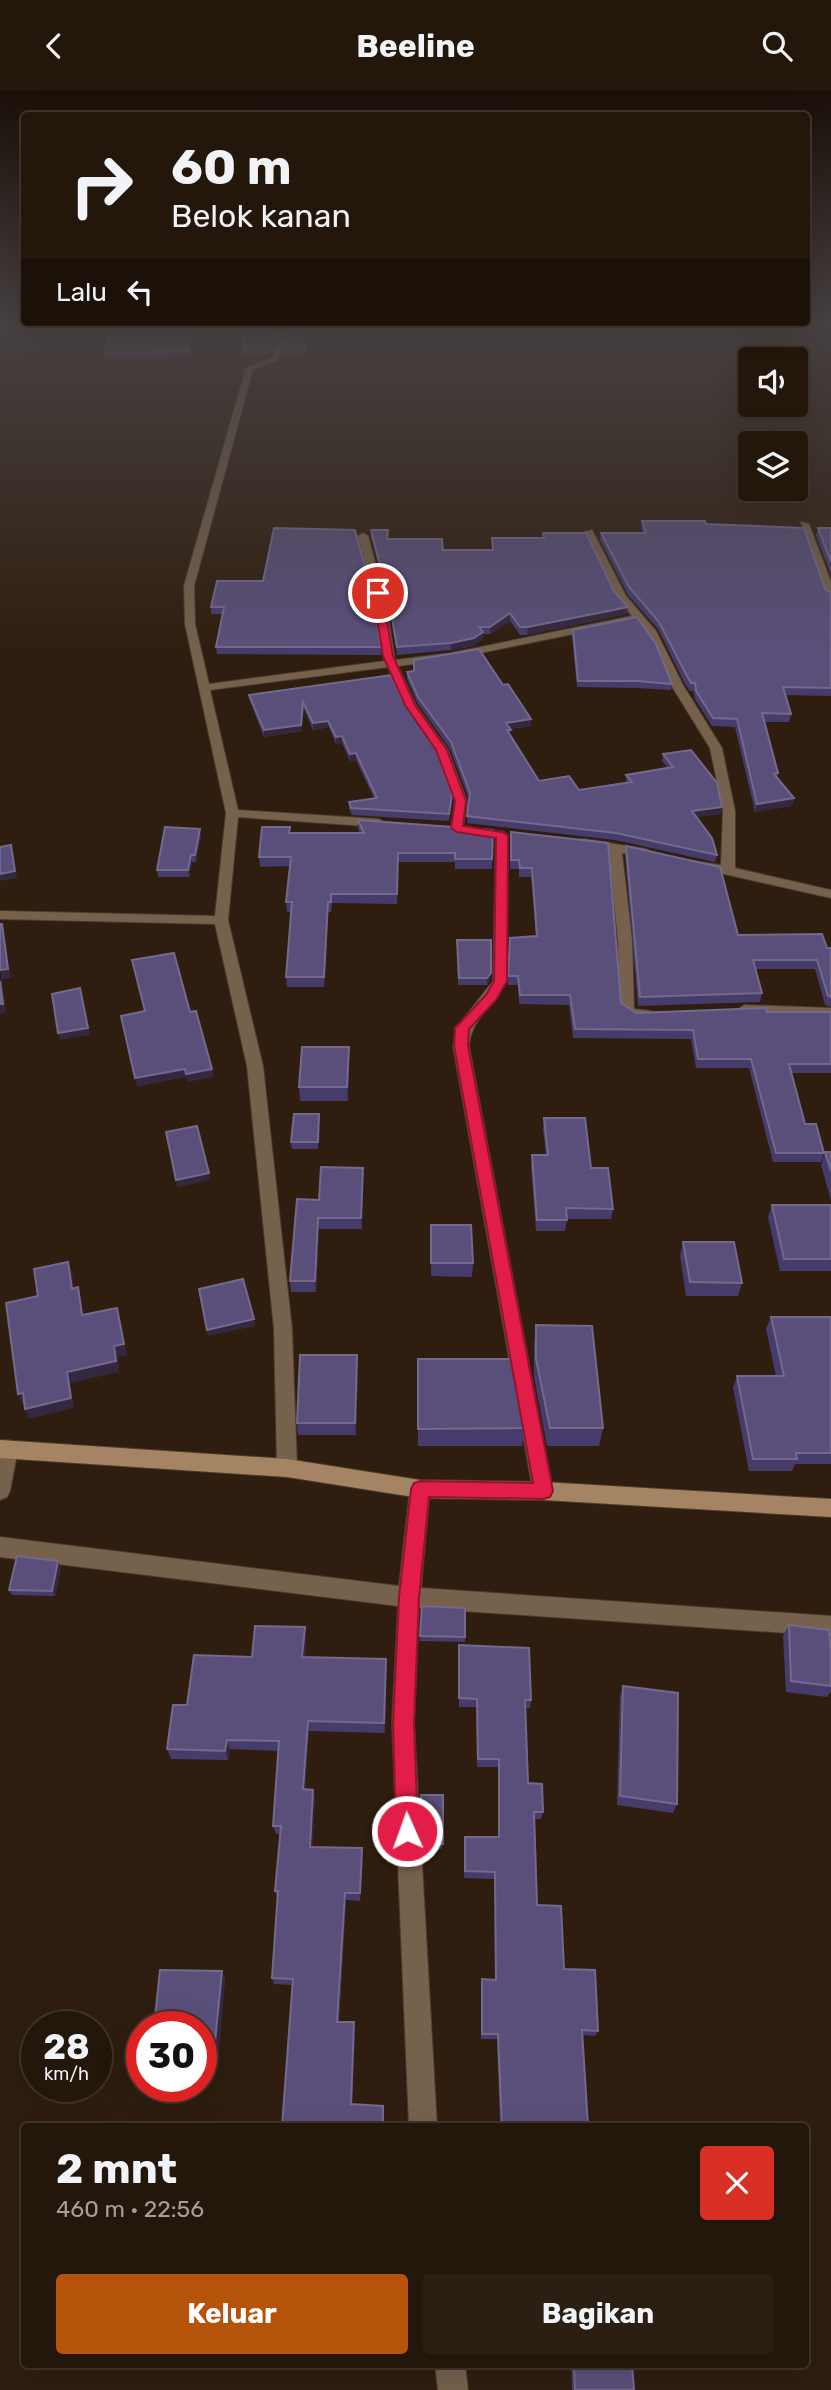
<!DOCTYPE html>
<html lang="id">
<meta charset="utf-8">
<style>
:root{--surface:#23160b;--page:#2b1f14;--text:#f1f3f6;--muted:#a39f9d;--line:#40352c;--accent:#b45309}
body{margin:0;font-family:Rubik,sans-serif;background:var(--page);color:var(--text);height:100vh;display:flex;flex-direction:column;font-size:26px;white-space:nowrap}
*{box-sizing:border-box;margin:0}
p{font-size:23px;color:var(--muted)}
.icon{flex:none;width:38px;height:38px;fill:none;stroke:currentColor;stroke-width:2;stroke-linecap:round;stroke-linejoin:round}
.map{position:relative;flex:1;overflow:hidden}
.details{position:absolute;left:21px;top:2032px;width:788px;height:245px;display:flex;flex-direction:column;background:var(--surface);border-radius:7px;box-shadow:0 7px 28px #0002,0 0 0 2px var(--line)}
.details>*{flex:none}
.hud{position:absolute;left:21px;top:21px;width:789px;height:214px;border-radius:7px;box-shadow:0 7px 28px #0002,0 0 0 2px var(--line);background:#23160b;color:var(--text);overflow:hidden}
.buttons{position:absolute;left:738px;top:256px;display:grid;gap:14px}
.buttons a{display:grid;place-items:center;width:70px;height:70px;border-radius:7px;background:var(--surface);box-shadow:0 7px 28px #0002,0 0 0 2px var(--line);font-size:35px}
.speed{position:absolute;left:21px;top:1920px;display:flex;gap:14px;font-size:35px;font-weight:700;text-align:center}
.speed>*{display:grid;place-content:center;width:91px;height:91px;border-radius:50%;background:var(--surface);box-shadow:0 7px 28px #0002,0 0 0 2px var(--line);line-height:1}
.speed small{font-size:18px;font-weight:400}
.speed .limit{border:10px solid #d22;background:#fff;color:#111}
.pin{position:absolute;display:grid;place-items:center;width:60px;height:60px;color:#fff;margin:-30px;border:4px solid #fff;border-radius:50%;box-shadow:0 2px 7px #0007}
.me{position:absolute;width:77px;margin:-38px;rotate:358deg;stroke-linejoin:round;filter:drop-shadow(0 0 5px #0008)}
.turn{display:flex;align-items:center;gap:24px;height:147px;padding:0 35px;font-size:32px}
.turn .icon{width:91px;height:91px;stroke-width:2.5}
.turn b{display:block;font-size:49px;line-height:60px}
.then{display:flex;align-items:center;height:66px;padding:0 35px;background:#0003;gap:14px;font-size:26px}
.round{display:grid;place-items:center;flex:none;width:74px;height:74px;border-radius:7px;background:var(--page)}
.headline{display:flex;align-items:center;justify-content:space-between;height:119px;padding:0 35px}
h1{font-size:42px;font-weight:700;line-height:52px}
.cta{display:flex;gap:14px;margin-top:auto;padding:14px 35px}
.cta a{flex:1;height:80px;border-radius:7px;background:var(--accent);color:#fff;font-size:28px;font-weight:700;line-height:80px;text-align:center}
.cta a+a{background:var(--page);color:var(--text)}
header{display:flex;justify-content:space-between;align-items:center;height:91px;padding:0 35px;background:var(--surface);font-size:32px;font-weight:700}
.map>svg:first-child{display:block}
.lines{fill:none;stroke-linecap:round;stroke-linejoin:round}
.street-casing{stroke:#4c3c2d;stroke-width:2}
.secondary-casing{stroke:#4c3c2d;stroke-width:2}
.street{fill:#75614c;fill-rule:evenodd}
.secondary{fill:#a48463;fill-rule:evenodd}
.wall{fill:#463c6c}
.shaded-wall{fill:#342841}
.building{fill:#5a4f7a;stroke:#73698b;stroke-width:2}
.route{fill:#e11d48;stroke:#92132f;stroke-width:2}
</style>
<header><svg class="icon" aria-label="back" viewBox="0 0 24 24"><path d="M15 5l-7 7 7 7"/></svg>Beeline<svg class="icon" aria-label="search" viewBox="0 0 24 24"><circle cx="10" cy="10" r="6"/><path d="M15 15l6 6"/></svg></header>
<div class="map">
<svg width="831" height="2299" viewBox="0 0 831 2299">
<rect width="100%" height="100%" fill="#2f1e0f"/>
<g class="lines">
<!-- street casing -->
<g class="street-casing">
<path id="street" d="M264 237H279L289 245 277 270 253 278 194 495 195 533 209 593 385 570 376 513 358 445 363 442 368 445 386 513 395 569 451 562 632 525 616 506 584 441 592 439 626 505 656 540 683 594 722 657 735 720V777L831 799V807L693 776V770L721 774 723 720 710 657 671 594 657 558 637 530 451 568 398 575 416 614 448 659 467 710 463 737 457 741 451 737 455 710 436 659 404 614 388 576 210 599 238 719 379 728 385 732 379 736 238 726 228 829 263 975 292 1238 297 1377 294 1383 287 1386 280 1383 277 1377 274 1238 247 975 215 833 0 828V820L215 825 226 722 185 533 184 495 246 277 272 267 281 246Z
M801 431 809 433 831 491V508L826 505Z
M502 740 508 744 507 890C495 914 471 927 469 955L553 1400 550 1406 543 1409 536 1406 533 1400 453 955 458 935 493 890 496 744Z
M584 748 646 758 653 762 646 766 622 762 632 849 634 918 651 920 653 923 651 926C639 930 627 930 620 919L618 849 609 760 579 755V749Z
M744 914 831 917V927L739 922 737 919Z
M8 1349 15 1352 18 1358 10 1400 7 1406 0 1409V1354Z
M420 1389 427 1392 430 1398 421 1497 831 1525V1545L419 1517 414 1632 437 2035H409L392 1632 398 1515 0 1466V1446L399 1495 410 1398 413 1392Z
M435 2273H465L468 2299H438Z"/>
</g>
<!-- secondary casing -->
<g class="secondary-casing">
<path id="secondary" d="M0 1349 287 1368 420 1389 543 1391 831 1408V1426L543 1409 420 1407 287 1386 0 1367Z"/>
</g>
<!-- street -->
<use href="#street" class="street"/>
<!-- secondary -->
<use href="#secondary" class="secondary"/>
</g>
<!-- wall -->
<path class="wall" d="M191 237 190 266 105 268V263Z
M243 237 277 242 278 247 271 264 243 265Z
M282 237H303L305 263H283V258L289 242Z
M642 430 706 433 831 502V605L786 604 791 623 789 631H765L778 682 777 686 794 707 792 715 755 721 735 636 712 635 695 608 693 600H690L685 593 658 538 628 504 600 449 601 442H643L641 437Z
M818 437H831V484L816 444Z
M371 439 388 448 443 459H492V447H543V442L614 500 627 523 527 544H520L510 530 490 543H483V548L473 555 451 559 397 564 389 512 371 446Z
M217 490 381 556V564L217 563 216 556 222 523H211V516Z
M573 539 672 593 671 599 637 597 577 596 572 546Z
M414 580 531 635 510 638V645L539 690 579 699 627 692 626 690V684L668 677 662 670 663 663 722 716 720 723 696 726 717 764 715 771 615 749 467 732 469 708 450 658 418 613 407 588V581Z
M249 604 402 609 452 710 449 730 352 724 349 718V711L374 707 356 669 350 670 342 652 336 653 329 636 313 639 304 618 301 640 264 646 250 610Z
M358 729 493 739 492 778H455V771H398L397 813 332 812 331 821H328L324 896H287L286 886 291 821H287L286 811 290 775 260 776 259 766 290 742H360L358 738Z
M511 741 621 912 636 922 831 921V982H791L805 1033 824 1062 821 1071H773L749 977H696L691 948 573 947 569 914 519 913 518 894H508L510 847 536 845 531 786H519V778H510Z
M201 745 196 771H192L189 786H158L157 779Z
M626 755 738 844 831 857V916L825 914 815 878H756L762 902 760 911 638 915 625 764Z
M457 856 490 889 487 894H458Z
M349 970 348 1010H300L299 996Z
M319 1023 318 1058H292L291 1051Z
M544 1027 591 1077 613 1118 611 1128H567L565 1140H536L531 1075 532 1064H546L543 1038Z
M825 1061H831V1109L821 1074Z
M363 1077 362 1138H319L316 1201H291L290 1190 319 1109Z
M772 1114H831V1180H780L768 1126Z
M431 1134 473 1172 472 1186 431 1185Z
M683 1151 742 1192 738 1205H686L680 1165Z
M771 1226H831V1373H795L792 1380H749L733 1297 737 1285H776L766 1238Z
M536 1234 603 1337 599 1355H547L534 1286V1253Z
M418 1268 524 1337 522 1355H418Z
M358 1277 356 1344H298L297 1332Z
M61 1476 55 1505 12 1504 9 1499Z
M422 1515 465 1517V1551L420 1550Z
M789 1534 831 1561V1600L827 1606 786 1601 783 1545Z
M306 1547 305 1566 386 1568 385 1642 309 1640 305 1698 313 1699 315 1707 312 1756 362 1757 363 1765 360 1810 346 1809 339 1931H354L355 1937 352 2013 384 2019 282 2035 292 1894 274 1893 272 1887 278 1808 275 1800 280 1743H276L273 1735 279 1660 230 1658 228 1669 171 1668 167 1658 187 1614 252 1566Z
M459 1554 531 1609 530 1617H526L528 1692 543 1721 541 1728H534L537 1814 564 1878 598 1940 595 1945 582 1944 588 2035H500L497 1948H481V1894L482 1888 495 1889 494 1788 464 1787 465 1746H498V1676H477L476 1616H459Z
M623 1595 677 1713 673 1722 617 1714 620 1605Z
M421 1704H443L442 1758 424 1757Z
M225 1887 218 1967 201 1966V1936Z
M571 2273H632L634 2299H572Z"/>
<!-- shaded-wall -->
<path class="shaded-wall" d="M277 242 278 247 271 264 270 258Z
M628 516 627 523 527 544 528 536Z
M510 522V530L490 543V536Z
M483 541V548L473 555 451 559V552Z
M303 611 304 618 301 640 264 646V639Z
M531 628V635L506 638V632Z
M328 630 329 636 313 639V632Z
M342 645V652L336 653V646Z
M356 662V669L350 670V663Z
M794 707 792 715 755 721 757 713Z
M722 716 720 723 690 727 692 720Z
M200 738 201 745 196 771 195 764Z
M11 754 17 787 0 790V783Z
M191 764 192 771 189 786 188 779Z
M328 811V821L324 896V886Z
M2 833 4 842 11 887 2 889 6 922 0 923Z
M491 882 490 889 487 894V887Z
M80 897 90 944 60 949 58 942Z
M349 956V970L348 1010 347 996Z
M185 978 186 986 137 996 135 987Z
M212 978 214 986 187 991 186 983Z
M363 1077V1088L362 1138 361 1127Z
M209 1082 210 1089 177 1096 176 1089Z
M318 1127 319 1138 316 1201 315 1190Z
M68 1171 72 1181 75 1208 72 1198Z
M78 1196 81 1207 85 1235 82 1224Z
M117 1217 127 1264 118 1266 119 1281 70 1292 74 1317 29 1328 25 1318 67 1281 114 1255Z
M254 1228 255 1235 208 1245 207 1239Z
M357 1264 358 1277 356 1344 355 1332Z
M23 1302 27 1312 22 1313 18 1303Z
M58 1470 61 1476 55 1505 52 1500Z
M305 1536 306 1547 304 1576 302 1566Z
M386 1568 387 1578 385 1642 384 1632Z
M308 1630 309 1640 304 1707 303 1698Z
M227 1649 230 1658 228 1669 225 1660Z
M313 1699 315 1707 312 1764 310 1756Z
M362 1757 363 1765 360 1810V1802Z
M345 1802 346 1809 338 1936 337 1931Z
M222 1880 225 1887 218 1967 214 1961Z
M354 1931 355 1937 352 2018 351 2013Z"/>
<!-- building -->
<path class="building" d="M137 237H191L189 260 105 263 109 238Z
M243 237H268L277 242 270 258 243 259Z
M289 237H303L305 257 283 258 290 238Z
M642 430H705L706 433 804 437 825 498 831 502V597L783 596 791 623 762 622 778 682 774 683 794 707 757 713 737 628 713 627 696 600 695 592H691L687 585 659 531 629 496 601 442H646Z
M274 437 355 439 373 506 381 556H216L224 516H211L217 490H263Z
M818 437H831V471Z
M371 439H388L387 448H442L443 459H493L492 447H544L543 442H586L614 500 628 516 528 536H520L510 522 490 536H479L483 541 474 547 451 552 397 556 388 505Z
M637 526 656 553 672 593 638 590H578L573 539Z
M479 558 503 594 508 593 531 628 506 632 511 639H507L539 690 569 685 579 699 632 691 626 684 673 676 663 663 691 659 717 692 722 716 692 720 712 747 717 764 616 742 467 725 470 702 451 651 418 606 407 581 414 580V569Z
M391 584 402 609 434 653 452 703 449 723 351 717 349 711 377 707 356 662 350 663 342 645 336 646 328 630 313 632 303 611 301 634 264 639 249 604Z
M358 729 493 739 492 768H455V762H398L397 803H331V811H328L324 886H286L292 811H286L291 766H259L262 736H290L289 742H364Z
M165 736 200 738 195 764H191L188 779H157Z
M511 741 608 752 621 912 636 922 766 917 767 921H831V973H789L805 1033H816L824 1062H776L751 968H698L693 939 575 938 570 904H520L518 885H508L510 847 537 845 532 777H520L519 769H511Z
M11 754 15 780 0 783V756Z
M626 755 720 776 738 844 822 843 827 857H831V906L828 905 817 869H753L762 902 640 906Z
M0 833H2L8 878 0 879Z
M457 849H491V882L487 887H459Z
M174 862 190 921 196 920 212 978 186 983 185 978 135 987 121 925 145 920 132 869Z
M0 890 3 913H0Z
M80 897 88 937 58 942 52 903Z
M302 956H349L347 996H299Z
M294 1023H319L318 1051H291Z
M544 1027H585L591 1077H608L613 1118 566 1117 567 1129H537L532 1064H548Z
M197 1035 209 1082 176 1089 166 1041Z
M825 1061H831V1080Z
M321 1076 363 1077 361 1127H318L315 1190H290L297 1108 319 1109Z
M772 1114H831V1168H784Z
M431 1134H471L473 1172H431Z
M683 1151H734L742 1192 690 1191Z
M68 1171 72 1198 78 1196 82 1224 117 1217 124 1253 114 1255 116 1270 67 1281 71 1307 25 1318 23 1302 18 1303 6 1212 38 1205 34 1178Z
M243 1188 254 1228 207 1239 199 1198Z
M771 1226H831V1362H796L797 1368H753L737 1285H784Z
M536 1234 592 1235 603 1337H550L536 1268Z
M300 1264H357L355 1332H297Z
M418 1268H512L524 1337 418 1338Z
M17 1465 58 1470 52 1500 9 1499Z
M422 1515 465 1517V1546L420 1545Z
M789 1534 829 1539 831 1561V1595L791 1590Z
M255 1535 305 1536 302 1566 386 1568 384 1632 308 1630 303 1698 313 1699 310 1756 362 1757 360 1802H345L337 1931H354L351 2013 383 2015V2035H282L293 1888 272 1887 278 1800H275L281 1735H273L279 1650 227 1649 225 1660 167 1658 173 1614H187L194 1564 252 1566Z
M459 1554 529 1557 531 1609H525L528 1692 542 1693 543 1721H534L537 1814 561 1815 564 1878 595 1879 598 1940 582 1939 588 2035H502L498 1943H482V1888L496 1889 495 1781 465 1780V1746H499V1668H478L477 1608 459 1607Z
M623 1595 678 1602 677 1713 620 1705Z
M421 1704H443V1753H424Z
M160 1879 222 1880 214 1961H201V1936H154Z
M574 2273H632L634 2299H575Z"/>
<!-- sky -->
<linearGradient id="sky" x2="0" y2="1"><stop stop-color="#1a1008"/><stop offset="0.42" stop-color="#474142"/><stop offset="1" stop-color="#474142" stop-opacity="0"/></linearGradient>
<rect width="831" height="559" fill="url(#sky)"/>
<!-- route -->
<path class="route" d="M378 499 382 502 393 565 415 614 447 659 466 710 463 735 502 741 508 744 507 890 496 909 469 938 468 955 553 1400 550 1406 544 1408 429 1406 419 1506 414 1632 418 1740 415 1748 407 1751 400 1748 396 1740 393 1632 399 1506 411 1398 414 1392 420 1390 533 1392 454 955 455 937 486 904 494 890 496 747 457 741 451 737 455 710 436 659 405 614 383 565 373 502Z"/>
</svg>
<div class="buttons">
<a><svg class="icon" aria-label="sound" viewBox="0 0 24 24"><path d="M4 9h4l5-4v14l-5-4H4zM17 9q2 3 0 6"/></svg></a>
<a><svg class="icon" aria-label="layers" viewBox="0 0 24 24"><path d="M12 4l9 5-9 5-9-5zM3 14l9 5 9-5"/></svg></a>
</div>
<div class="speed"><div>28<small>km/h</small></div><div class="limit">30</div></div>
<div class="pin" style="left:378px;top:502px;background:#d93025"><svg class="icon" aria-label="arrive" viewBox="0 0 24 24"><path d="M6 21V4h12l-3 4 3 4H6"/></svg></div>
<svg class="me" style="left:407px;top:1740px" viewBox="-20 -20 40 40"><circle r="17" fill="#e11d48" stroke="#fff" stroke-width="3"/><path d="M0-11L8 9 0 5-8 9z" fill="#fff"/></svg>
<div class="hud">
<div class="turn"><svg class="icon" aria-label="right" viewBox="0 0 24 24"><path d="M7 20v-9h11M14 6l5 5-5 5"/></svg><div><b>60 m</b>Belok kanan</div></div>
<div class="then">Lalu<svg class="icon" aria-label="left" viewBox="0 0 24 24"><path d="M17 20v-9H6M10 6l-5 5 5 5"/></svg></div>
</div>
<section class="details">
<div class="headline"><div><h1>2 mnt</h1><p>460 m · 22:56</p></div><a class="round" style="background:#d93025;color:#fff"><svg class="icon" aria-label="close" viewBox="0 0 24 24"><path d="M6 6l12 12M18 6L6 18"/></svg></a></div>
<div class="cta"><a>Keluar</a><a>Bagikan</a></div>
</section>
</div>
